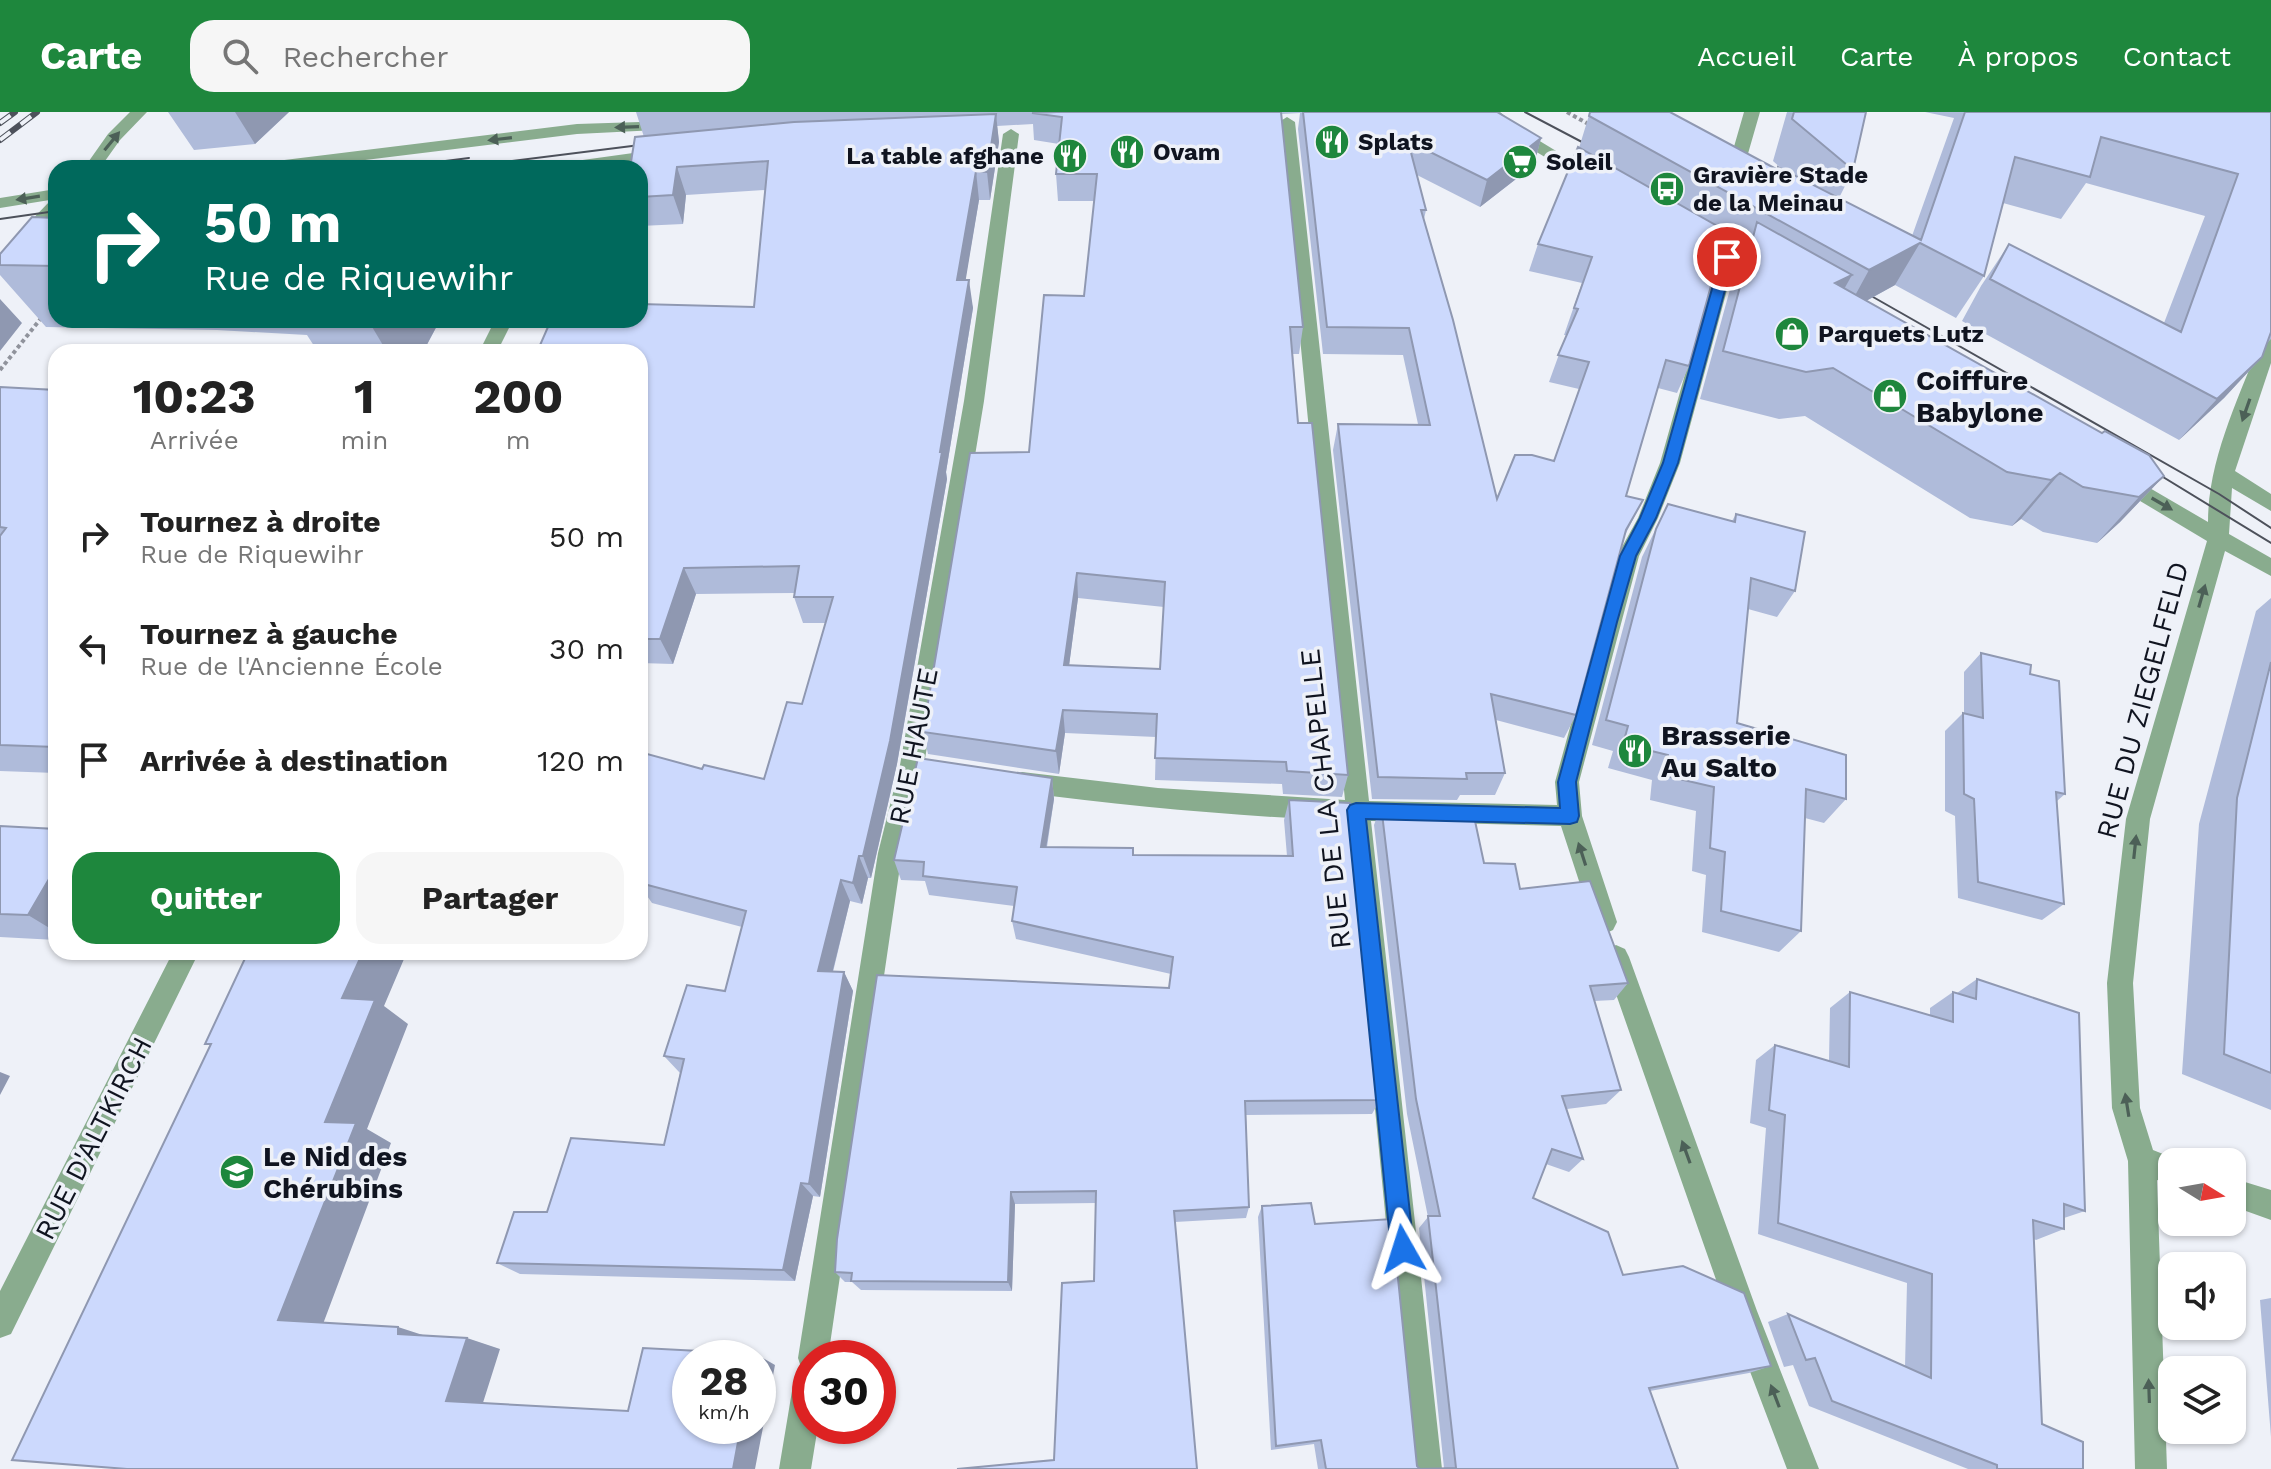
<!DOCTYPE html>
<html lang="fr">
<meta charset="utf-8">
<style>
:root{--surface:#fff;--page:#f6f6f6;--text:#222;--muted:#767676;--accent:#1e873d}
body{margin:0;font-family:"Work Sans",sans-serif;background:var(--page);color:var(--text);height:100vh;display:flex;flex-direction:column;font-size:30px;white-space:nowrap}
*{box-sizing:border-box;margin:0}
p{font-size:26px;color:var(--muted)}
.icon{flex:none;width:44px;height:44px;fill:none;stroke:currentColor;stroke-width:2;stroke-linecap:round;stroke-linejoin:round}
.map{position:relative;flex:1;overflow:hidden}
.details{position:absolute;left:48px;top:232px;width:600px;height:616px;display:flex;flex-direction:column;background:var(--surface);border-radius:24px;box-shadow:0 2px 6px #0004}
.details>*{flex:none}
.banner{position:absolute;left:48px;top:48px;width:600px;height:168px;border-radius:24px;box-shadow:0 2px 6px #0004;background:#00695c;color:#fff;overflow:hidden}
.needle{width:52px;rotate:101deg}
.fabs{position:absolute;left:2158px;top:1036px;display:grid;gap:16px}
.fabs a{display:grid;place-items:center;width:88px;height:88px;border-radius:16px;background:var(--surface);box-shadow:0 2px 6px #0004;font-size:40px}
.speed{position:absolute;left:672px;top:1228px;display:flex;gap:16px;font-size:40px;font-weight:700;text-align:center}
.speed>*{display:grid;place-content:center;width:104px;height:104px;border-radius:50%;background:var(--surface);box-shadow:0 2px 6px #0004;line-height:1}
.speed small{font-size:20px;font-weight:400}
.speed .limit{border:12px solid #d22;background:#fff;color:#111}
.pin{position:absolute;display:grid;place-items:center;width:68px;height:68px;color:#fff;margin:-34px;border:4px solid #fff;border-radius:50%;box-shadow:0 2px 8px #0007}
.me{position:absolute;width:88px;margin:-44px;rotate:354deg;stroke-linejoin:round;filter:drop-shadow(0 0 6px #0008)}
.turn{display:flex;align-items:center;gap:28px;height:168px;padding:0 24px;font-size:36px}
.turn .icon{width:104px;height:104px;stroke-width:2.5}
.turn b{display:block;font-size:56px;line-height:68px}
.eta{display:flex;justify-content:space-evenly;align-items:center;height:136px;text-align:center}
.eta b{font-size:48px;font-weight:700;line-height:56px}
.cta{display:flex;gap:16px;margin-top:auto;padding:16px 24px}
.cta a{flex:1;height:92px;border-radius:24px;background:var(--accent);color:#fff;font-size:32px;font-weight:700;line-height:92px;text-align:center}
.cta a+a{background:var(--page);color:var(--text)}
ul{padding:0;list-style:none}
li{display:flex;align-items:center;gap:24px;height:112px;padding:0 24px}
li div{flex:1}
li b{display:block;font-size:30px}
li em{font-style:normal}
header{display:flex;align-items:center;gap:48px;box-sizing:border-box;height:112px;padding:0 40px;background:var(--accent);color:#fff}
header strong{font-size:38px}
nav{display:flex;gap:44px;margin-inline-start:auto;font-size:28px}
.search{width:560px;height:72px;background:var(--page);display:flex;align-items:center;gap:20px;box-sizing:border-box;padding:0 28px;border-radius:24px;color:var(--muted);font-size:30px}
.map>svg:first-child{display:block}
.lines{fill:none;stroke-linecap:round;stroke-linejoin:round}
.path{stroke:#90939c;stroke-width:4;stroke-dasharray:4 3;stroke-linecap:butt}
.minor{fill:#89ac8e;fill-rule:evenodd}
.tram{stroke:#4d515b;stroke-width:2}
.rail-casing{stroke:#4d515b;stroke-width:6}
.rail{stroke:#eef1f8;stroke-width:4;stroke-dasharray:13;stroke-linecap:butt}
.wall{fill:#afbbda;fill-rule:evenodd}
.shaded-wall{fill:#8f98b1}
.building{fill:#ccd9fd;stroke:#8f98b1;stroke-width:2;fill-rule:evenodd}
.oneway{fill:#4c6057}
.route{fill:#1a73e8;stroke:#114b97;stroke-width:2}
.labels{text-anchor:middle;stroke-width:7;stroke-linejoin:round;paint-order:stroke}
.far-poi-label{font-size:24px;font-weight:bold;fill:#101420;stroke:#eef1f8;text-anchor:start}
.poi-label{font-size:28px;font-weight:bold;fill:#101420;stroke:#eef1f8;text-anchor:start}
.street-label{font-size:28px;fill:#101420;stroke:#eef1f8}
</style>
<header>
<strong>Carte</strong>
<div class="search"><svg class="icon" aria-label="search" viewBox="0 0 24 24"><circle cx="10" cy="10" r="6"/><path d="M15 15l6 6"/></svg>Rechercher</div>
<nav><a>Accueil</a><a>Carte</a><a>À propos</a><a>Contact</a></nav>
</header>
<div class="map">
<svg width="2271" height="1357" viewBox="0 0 2271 1357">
<rect width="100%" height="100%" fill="#eef1f8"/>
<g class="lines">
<!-- path -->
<path class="path" d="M1567 0 1590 13
M161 56 162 53
M0 258 42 205"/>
<!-- minor -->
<path class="minor" d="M130 0H147L120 28 100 56H84L108 22Z
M1483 0H1500L1520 17 1604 68 1602 72H1590L1508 23Z
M1744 0H1760L1745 52 1737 57 1729 52Z
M1287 5 1295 10 1369 689 1557 693 1555 670 1617 444 1638 406 1660 351 1718 145 1727 140 1736 145 1680 351 1658 406 1639 444 1579 670 1582 704 1617 810 1613 818 1604 822 1595 818 1561 714 1371 709 1442 1357H1410L1347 709C1238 704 1130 695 1022 680L1014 677 1010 670 1014 663 1022 660 1158 676 1345 688 1279 10Z
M671 9 679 14 677 17 577 22 300 56H252L260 51 577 12Z
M1011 17 1019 22 984 289 924 653 902 741 828 1246H810V1314H818L811 1357H779L794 1267 801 1255 798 1246 878 741 900 653 964 289 1003 22Z
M662 37 668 39V45L596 56H553L561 51Z
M56 77V87L0 96V86Z
M56 88V103L28 132H16L13 128 16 124 50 89Z
M495 208H513L497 240H479Z
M2271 219V251L2235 359 2271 382V399L2232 376 2229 422 2271 446V464L2225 439 2150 707 2133 871 2140 996 2153 1038 2183 1050H2172V1073L2157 1068 2167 1357H2135L2128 1049 2112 996 2107 871 2126 707 2207 429 2110 371 2107 366 2110 361H2124L2208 410C2208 346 2240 284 2262 225Z
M1616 833 1625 837 1629 845 1757 1199 1819 1357H1787L1727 1199 1603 845 1607 837Z
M173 840H199L11 1222 0 1226V1179Z
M2232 1066 2271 1078V1108L2232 1094Z"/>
<!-- tram -->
<path class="tram" d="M1525 0 1601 40
M390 56 469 46
M457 56 656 31
M0 107 56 99
M1852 173 2219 382 2271 416
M2145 354 2271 431"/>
<!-- rail casing -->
<g class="rail-casing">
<path id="rail" d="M0 11 15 0
M0 28 37 0"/>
</g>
<!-- rail -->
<use href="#rail" class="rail"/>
</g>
<!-- wall -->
<path class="wall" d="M168 0H289L255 32 194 38Z
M636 0H1497L1541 26 1534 53 1480 95 1417 63 1426 98 1424 107 1497 387 1554 349 1579 277 1549 270 1566 223H1564L1582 171 1529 159 1538 132 1579 36 1590 0 1777 58 1781 56 1773 49 1787 0H1866L1853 58 1839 86 1912 124 1954 6 1925 0H2271V227L2267 231 2262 245 2224 286 2179 328 1962 209 1981 174 2009 132 2164 211 2205 104 2086 71 2061 107 2003 91 1984 164 1956 206 1895 173 1866 189 2164 364 2120 410 2097 431 2043 420 2021 407 2012 414 1970 406 1805 304 1779 307 1700 287 1735 159 1743 141 1724 130 1689 254 1677 281 1658 276 1626 384 1643 388 1624 425 1576 603 1564 626 1496 608 1505 661 1495 683H1460L1457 688 1372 687 1333 338 1338 312H1418L1403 243 1323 242 1298 17 1300 1 1281 2 1303 215 1299 242H1293L1298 311 1348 663 1342 685 1283 682 1282 672 1155 668 1156 625 1065 621 1059 662 928 642 923 620 1029 340 1084 184 1094 89H1058L1056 62 1059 32 1034 28 1033 12 997 14 999 30 990 88H979L965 168 973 196 946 360 947 367 897 652 871 766H868L862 792 850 789 833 860H844L853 879 820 1085 813 1084 795 1169 520 1162 497 1151 547 1100 664 1033 680 961 664 944 725 879 742 815 652 791 645 781 640 780V640L702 657 764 667 802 592 826 511H803L794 485V481L696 482 673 552 640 551V240L754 195 765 78 686 83 683 112 640 114V56L644 25ZM1078 486 1164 495 1160 557 1069 553Z
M56 106V208H440L423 240H318L307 223 217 218 46 215 0 163V142Z
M0 275 56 278V661L0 659Z
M1668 392 1732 409 1736 402 1795 479 1777 505 1748 497 1737 611 1846 687 1824 711 1805 706 1801 819 1779 840 1702 820 1706 763 1692 759 1696 699 1650 688 1652 668 1608 656 1613 639 1592 633 1642 445Z
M2271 486V998L2182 962 2199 712 2256 499Z
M1981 541 2030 562 2065 682 2057 689 2064 792 2042 808 1958 786 1955 704 1945 699V619L1963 601H1964V560Z
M1052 666 1054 687 1047 735 1133 743 1287 744 1284 708 1289 688 1380 988 1372 1002 1246 1003 1249 1095 1246 1106 1175 1110 1054 1348 1094 1169 1096 1091 1015 1092 1012 1179 861 1178 852 1170H845L835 1160 1169 876 1171 862 1016 827 1012 809 1014 794 929 783 925 769 901 768 894 748Z
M1381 693 1484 751 1520 777 1628 871 1614 888 1594 889 1621 978 1606 992 1567 997 1583 1047 1569 1060 1546 1052 1533 1086 1623 1163 1771 1254 1749 1261 1650 1279 1678 1357H1318L1314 1332 1271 1338 1258 1105 1262 1094 1315 1112 1417 1354 1420 1357 1444 1356 1419 1116 1428 1105 1407 1002 1374 713Z
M0 714 56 717V828L0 825Z
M1977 867 2085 1099 2064 1106V1117L2036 1128 2034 1127 2042 1312 2083 1357H1968L1809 1294 1793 1253 1784 1255 1768 1210 1788 1202 1905 1255 1907 1171 1758 1122 1766 1016 1750 1011 1756 948 1775 933 1829 949 1830 896 1850 880 1930 903V896L1953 880 1957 881Z
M2271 1186V1325L2260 1188Z"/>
<!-- shaded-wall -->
<path class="shaded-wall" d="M235 0H289L255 32Z
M996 2 999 30 990 88 987 60Z
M1541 26 1534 53 1480 95 1487 68Z
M677 55 686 83 683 112 673 83Z
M976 59 979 88 961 196 957 168Z
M1920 131 1895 173 1846 200 1869 158Z
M1852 163 1825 211 1835 171Z
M969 168 973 196 946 360 947 367 897 652 871 766 863 744 940 340Z
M0 187 22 211 0 239Z
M368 208H440L423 240H387Z
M2262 245 2224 286 2179 328 2217 287Z
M2060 361 2021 407 2012 414 2051 368Z
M2164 364 2120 410 2097 431 2139 385Z
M684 456 696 482 673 552 660 527Z
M1077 461 1078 486 1066 577 1064 553Z
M1063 598 1065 621 1059 662 1056 639Z
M1052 666 1054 687 1043 755 1041 735Z
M859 744 868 766 862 792 853 771Z
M56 755V820L28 803Z
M841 768 850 789 828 878 818 859Z
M363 840H396L404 847 384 894 408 912 367 1017 391 1031 320 1220 278 1208 325 1010 342 886Z
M844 860 853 879 820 1085 809 1072Z
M0 960 10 964 0 983Z
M801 1071 813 1084 795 1169 783 1158Z
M1011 1080 1015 1092 1012 1179 1008 1170Z
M398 1215 435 1227 398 1222Z
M467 1226 500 1237 481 1297 446 1289Z
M756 1242 775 1253 755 1357H733L741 1314H758V1246H755Z"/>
<!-- building -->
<path class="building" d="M1057 0H1281L1303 215H1290L1298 311H1312L1348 663 1287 659 1286 650 1155 646 1157 602 1063 598 1056 639 923 620 970 341 1029 340 1044 183 1084 184 1097 62H1056L1062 5 1032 1ZM1077 461 1165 470 1160 557 1064 553Z
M1303 0H1497L1541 26 1487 68 1408 29 1426 98H1421L1453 208 1497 387 1515 343H1532L1554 349 1589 250 1558 243 1578 197 1574 196 1592 145 1538 132 1578 35 1726 119 1689 254 1666 248 1626 384 1643 388 1626 418 1576 603 1491 582 1505 661H1466L1467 667 1378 665 1338 312 1430 313 1409 216 1327 215Z
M1590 0H1670L1778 58V55L1921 128 1965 0H2271V220L2262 245 2217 287 1990 167 2009 132 2181 220 2238 62 2101 25 2090 65 2015 45 1984 164 1920 131 1869 158 1589 4Z
M1794 0H1866L1853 58 1792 7Z
M996 2 987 60 976 59 957 168H969L940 340H942L890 629 863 744H859L853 771 841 768 818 859 844 860 809 1072 801 1071 783 1158 497 1151 514 1100H547L571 1026 664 1033 684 947 664 944 687 873 725 879 746 799 640 771 641 763H640V640L702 657 704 653 764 667 787 590 802 592 833 485H794L799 454 684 456 660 527H640V240H537L551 208H640V192L754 195 768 49 677 55 673 83 640 85V56H630L635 25 794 10Z
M32 105 56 106V154L0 153V142Z
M1757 110 1852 163 1835 171 2102 321 2105 319 2149 343 2164 364 2139 385 2083 375 2060 361 2051 368 2007 360 1833 256 1806 260 1723 239Z
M0 275 56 278V635L0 633V424L6 416 0 415Z
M1668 392 1735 410 1736 402 1805 420 1795 479 1751 466 1737 611 1846 643V687L1806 677 1801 819 1721 799 1725 740 1710 736 1714 675 1666 664 1668 643 1623 632 1628 614 1606 608 1656 417Z
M1981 541 2031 553 2030 562 2059 569 2065 682 2056 680 2064 792 1978 770 1974 687 1964 682 1963 601 1983 606Z
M2271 550V961L2224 942 2237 686Z
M918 646 1052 666 1041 735 1133 736V743L1293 744 1289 688 1350 691 1380 988 1245 989 1249 1095 1174 1099 1197 1357H957L1054 1348 1062 1171 1094 1169 1096 1079 1011 1080 1008 1170 851 1169 852 1161 835 1160 837 1127 877 863 1169 876 1173 845 1012 809 1017 775 923 764 924 750 894 748Z
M1381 693 1472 695 1484 751 1515 752 1520 777 1590 769 1628 871 1590 874 1621 978 1562 984 1583 1047 1552 1037 1533 1086 1608 1120 1623 1163 1683 1154 1744 1181 1771 1254 1649 1276 1678 1357H1326L1321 1328 1276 1334 1262 1094 1311 1091 1315 1112 1392 1107 1417 1354 1420 1357 1456 1356 1428 1104H1440L1416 987Z
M0 714 56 717V755L28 803 0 802Z
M248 840H363L342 886 375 888 325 1010 356 1011 278 1208 398 1215V1222L467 1226 446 1289 628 1299 643 1236 756 1242 755 1246H690V1314H741L733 1357H127L12 1348 211 932H205Z
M1977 867 2079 901 2085 1099 2064 1092V1117L2033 1108 2042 1312 2083 1330V1357H1997V1353L1832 1289 1815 1246 1806 1248 1788 1202 1931 1266 1932 1162 1778 1111 1785 1003 1769 998 1775 933 1849 955 1850 880 1953 910V880L1976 887Z"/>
<!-- one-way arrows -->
<defs><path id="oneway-solid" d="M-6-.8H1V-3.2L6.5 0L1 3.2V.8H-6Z" transform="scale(2)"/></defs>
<g class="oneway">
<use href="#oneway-solid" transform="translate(627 15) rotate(178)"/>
<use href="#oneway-solid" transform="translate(500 27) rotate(173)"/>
<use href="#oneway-solid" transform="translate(112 29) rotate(-51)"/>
<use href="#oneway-solid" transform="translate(28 86) rotate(171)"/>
<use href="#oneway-solid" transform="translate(2246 298) rotate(109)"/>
<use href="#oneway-solid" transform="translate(2162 392) rotate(30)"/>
<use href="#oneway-solid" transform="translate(2202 484) rotate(-74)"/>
<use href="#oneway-solid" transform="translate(2135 735) rotate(-84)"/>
<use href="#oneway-solid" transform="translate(1582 742) rotate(-108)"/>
<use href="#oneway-solid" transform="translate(2127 993) rotate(-99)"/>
<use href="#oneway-solid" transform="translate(1686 1040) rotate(-110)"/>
<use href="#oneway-solid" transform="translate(2149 1279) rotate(-92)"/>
<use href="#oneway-solid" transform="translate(1775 1284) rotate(-111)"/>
</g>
<!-- route -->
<path class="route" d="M1727 141 1734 145 1678 351 1656 406 1636 444 1617 510 1576 670 1579 704 1577 710 1570 712 1366 707 1414 1137 1411 1145 1403 1149 1395 1145 1391 1137 1347 698 1350 693 1356 691 1560 696 1558 670 1620 444 1640 406 1663 351 1721 145Z"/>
<!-- icons -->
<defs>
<g id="restaurant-disc" transform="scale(1.8)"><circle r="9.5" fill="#1e873d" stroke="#eef1f8"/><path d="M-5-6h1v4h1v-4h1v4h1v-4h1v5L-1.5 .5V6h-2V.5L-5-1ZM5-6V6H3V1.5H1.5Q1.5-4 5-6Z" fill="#fff"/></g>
<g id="supermarket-disc" transform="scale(1.8)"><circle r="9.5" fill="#1e873d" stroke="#eef1f8"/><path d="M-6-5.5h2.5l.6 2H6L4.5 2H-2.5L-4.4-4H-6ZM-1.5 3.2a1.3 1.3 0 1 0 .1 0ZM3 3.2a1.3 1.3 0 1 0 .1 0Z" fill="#fff"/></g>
<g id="bus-disc" transform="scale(1.8)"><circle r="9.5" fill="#1e873d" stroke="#eef1f8"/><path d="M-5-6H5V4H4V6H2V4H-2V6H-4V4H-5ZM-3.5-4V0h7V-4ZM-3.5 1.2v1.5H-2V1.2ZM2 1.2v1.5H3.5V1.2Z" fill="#fff"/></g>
<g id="shop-disc" transform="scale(1.8)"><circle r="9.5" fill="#1e873d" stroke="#eef1f8"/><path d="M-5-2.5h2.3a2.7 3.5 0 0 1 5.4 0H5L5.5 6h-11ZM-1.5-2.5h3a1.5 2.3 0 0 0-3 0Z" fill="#fff"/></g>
<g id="school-disc" transform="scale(1.8)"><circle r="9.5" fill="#1e873d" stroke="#eef1f8"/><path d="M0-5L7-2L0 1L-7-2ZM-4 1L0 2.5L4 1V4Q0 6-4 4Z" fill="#fff"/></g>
</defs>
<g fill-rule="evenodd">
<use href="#restaurant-disc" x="1332" y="30"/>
<use href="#restaurant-disc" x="1127" y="40"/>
<use href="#restaurant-disc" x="1070" y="44"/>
<use href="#supermarket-disc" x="1520" y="50"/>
<use href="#bus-disc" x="1667" y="77"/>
<use href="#shop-disc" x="1792" y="222"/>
<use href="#shop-disc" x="1890" y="284"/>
<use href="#restaurant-disc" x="1635" y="639"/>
<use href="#school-disc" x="237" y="1060"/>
</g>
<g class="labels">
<!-- far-poi labels -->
<g class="far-poi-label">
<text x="1358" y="38">Splats</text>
<text x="1153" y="48">Ovam</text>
<text x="1044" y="52" text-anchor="end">La table afghane</text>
<text x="1546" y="58">Soleil</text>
<text x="1693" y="71">Gravière Stade<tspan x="1693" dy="28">de la Meinau</tspan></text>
<text x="1818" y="230">Parquets Lutz</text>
</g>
<!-- poi labels -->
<g class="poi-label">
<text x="1916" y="278">Coiffure<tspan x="1916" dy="32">Babylone</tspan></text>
<text x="1661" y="633">Brasserie<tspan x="1661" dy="32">Au Salto</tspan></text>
<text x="263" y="1054">Le Nid des<tspan x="263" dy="32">Chérubins</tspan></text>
</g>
<!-- street labels -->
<g class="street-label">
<text transform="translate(2142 588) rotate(-75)" y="10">RUE DU ZIEGELFELD</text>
<text transform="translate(913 634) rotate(-79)" y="10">RUE HAUTE</text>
<text transform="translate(1325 687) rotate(-96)" y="10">RUE DE LA CHAPELLE</text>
<text transform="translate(93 1026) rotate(-63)" y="10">RUE D'ALTKIRCH</text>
</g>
</g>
</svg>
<div class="fabs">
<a><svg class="needle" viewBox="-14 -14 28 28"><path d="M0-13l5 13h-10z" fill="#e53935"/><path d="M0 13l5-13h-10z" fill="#767676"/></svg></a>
<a><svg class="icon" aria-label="sound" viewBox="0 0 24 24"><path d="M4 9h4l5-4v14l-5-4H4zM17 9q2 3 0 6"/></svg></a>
<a><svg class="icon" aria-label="layers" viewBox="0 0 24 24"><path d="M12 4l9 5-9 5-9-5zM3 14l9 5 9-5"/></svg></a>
</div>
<div class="speed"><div>28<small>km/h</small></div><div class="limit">30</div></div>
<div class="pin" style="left:1727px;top:145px;background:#d93025"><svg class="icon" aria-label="arrive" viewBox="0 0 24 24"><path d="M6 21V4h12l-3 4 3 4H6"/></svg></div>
<svg class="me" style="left:1403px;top:1137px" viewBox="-20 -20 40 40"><path d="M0-17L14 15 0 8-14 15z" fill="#1a73e8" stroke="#fff" stroke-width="4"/></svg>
<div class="banner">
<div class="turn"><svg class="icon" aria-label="right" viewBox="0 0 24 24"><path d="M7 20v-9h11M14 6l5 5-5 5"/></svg><div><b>50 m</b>Rue de Riquewihr</div></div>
</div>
<section class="details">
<div class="eta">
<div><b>10:23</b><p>Arrivée</p></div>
<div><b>1</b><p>min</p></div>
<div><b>200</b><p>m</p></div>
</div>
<ul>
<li><svg class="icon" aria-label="right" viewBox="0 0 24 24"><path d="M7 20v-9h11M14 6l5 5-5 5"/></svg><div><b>Tournez à droite</b><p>Rue de Riquewihr</p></div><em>50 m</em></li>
<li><svg class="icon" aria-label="left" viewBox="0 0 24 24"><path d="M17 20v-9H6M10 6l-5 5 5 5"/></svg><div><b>Tournez à gauche</b><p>Rue de l'Ancienne École</p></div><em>30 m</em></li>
<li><svg class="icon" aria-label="arrive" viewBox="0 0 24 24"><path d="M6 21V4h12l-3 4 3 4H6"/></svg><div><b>Arrivée à destination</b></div><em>120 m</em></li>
</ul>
<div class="cta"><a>Quitter</a><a>Partager</a></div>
</section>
</div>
